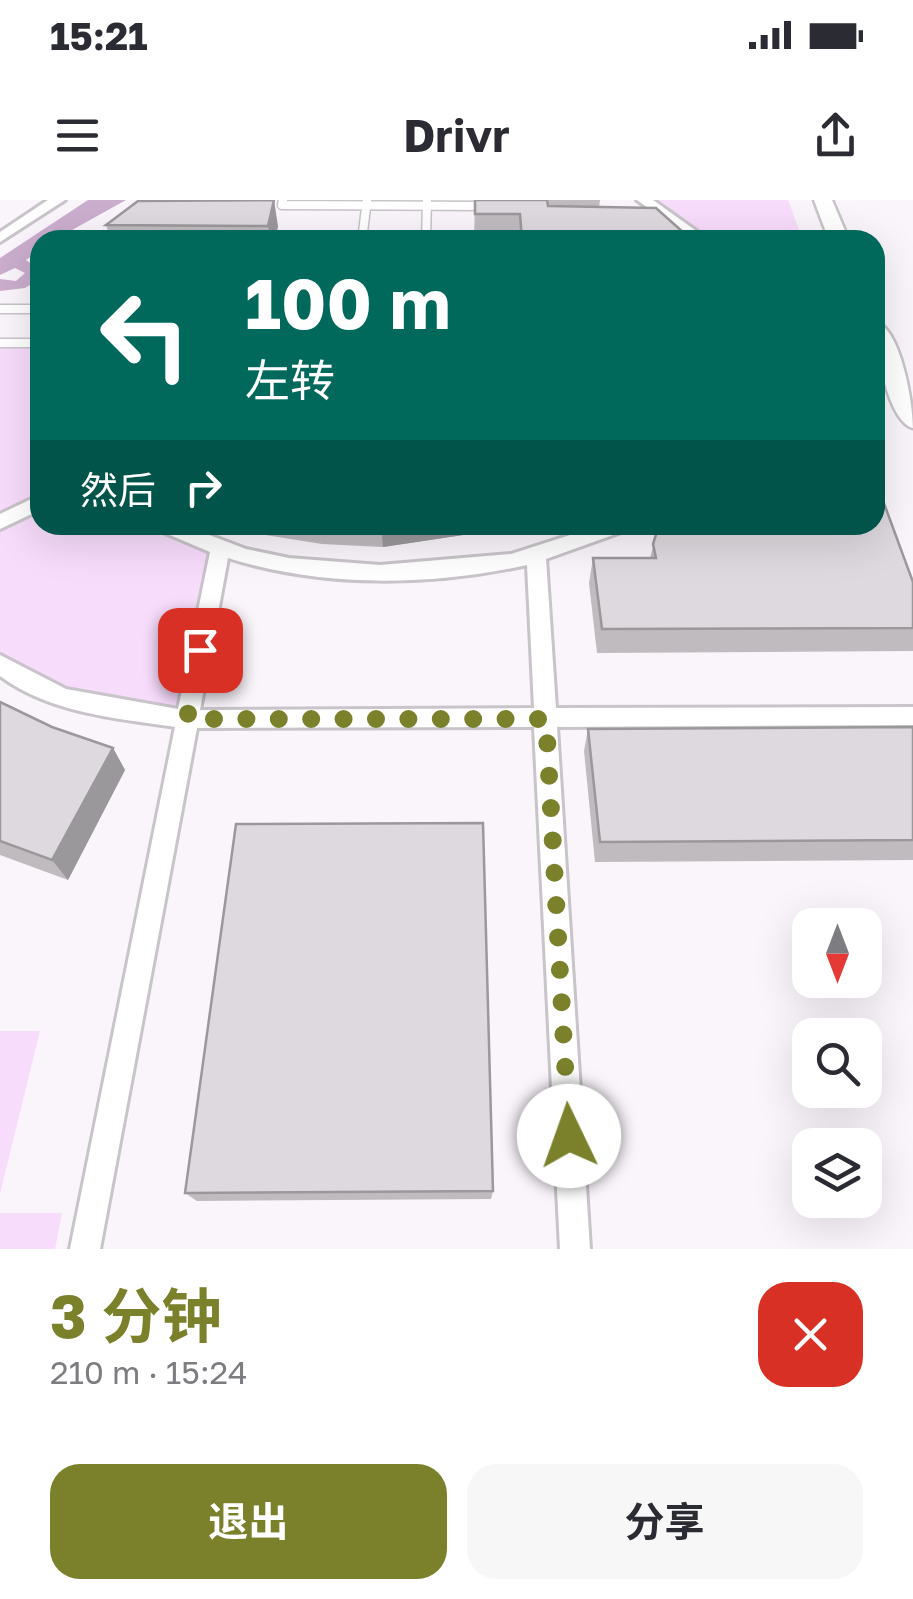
<!DOCTYPE html>
<html lang="zh">
<meta charset="utf-8">
<style>
:root{--surface:#fff;--page:#f7f7f7;--text:#2b2b33;--muted:#7c7c81;--accent:#7b812b}
body{margin:0;font-family:"Golos Text","Noto Sans SC",sans-serif;background:var(--page);color:var(--text);height:100vh;display:flex;flex-direction:column;font-size:38px;white-space:nowrap}
*{box-sizing:border-box;margin:0}
p{font-size:32px;color:var(--muted)}
.icon{flex:none;width:55px;height:55px;fill:none;stroke:currentColor;stroke-width:2;stroke-linecap:round;stroke-linejoin:round}
.map{position:relative;height:1049px;overflow:hidden}
.details{display:flex;flex-direction:column;background:var(--surface);flex:1}
.details>*{flex:none}
.guide{position:absolute;left:30px;top:30px;width:855px;height:305px;border-radius:30px;box-shadow:0 10px 40px #0002;background:#00695c;color:#fff;overflow:hidden}
.needle{width:65px;rotate:180deg}
.fabs{position:absolute;left:792px;top:708px;display:grid;gap:20px}
.fabs a{display:grid;place-items:center;width:90px;height:90px;border-radius:20px;background:var(--surface);box-shadow:0 10px 40px #0002;font-size:50px}
.pin{position:absolute;display:grid;place-items:center;width:85px;height:85px;color:#fff;margin:-42px;border-radius:20px;box-shadow:0 5px 15px #0006}
.me{position:absolute;width:110px;margin:-55px;rotate:357deg;stroke-linejoin:round;filter:drop-shadow(0 0 8px #0008)}
.turn{display:flex;align-items:center;gap:35px;height:210px;padding:0 50px;font-size:45px}
.turn .icon{width:130px;height:130px;stroke-width:2.5}
.turn b{display:block;font-size:70px;line-height:85px}
.then{display:flex;align-items:center;height:95px;padding:0 50px;background:#0003;gap:20px;font-size:38px}
.round{display:grid;place-items:center;flex:none;width:105px;height:105px;border-radius:30px;background:var(--page)}
.overview{display:flex;align-items:center;justify-content:space-between;height:170px;padding:0 50px}
h1{font-size:60px;font-weight:700;line-height:75px;color:var(--accent)}
.cta{display:flex;gap:20px;margin-top:auto;padding:20px 50px}
.cta a{flex:1;height:115px;border-radius:30px;background:var(--accent);color:#fff;font-size:40px;font-weight:700;line-height:115px;text-align:center}
.cta a+a{background:var(--page);color:var(--text)}
.status{display:flex;justify-content:space-between;align-items:center;height:70px;padding:0 50px;background:var(--surface);direction:ltr}
.status svg{height:28px;fill:currentColor}
header{display:flex;justify-content:space-between;align-items:center;height:130px;padding:0 50px;background:var(--surface);font-size:45px;font-weight:700}
.map>svg:first-child{display:block}
.green{fill:#f7dcfb}
.water{fill:#cbadce}
.lines{fill:none;stroke-linecap:round;stroke-linejoin:round}
.service-casing{stroke:#c8c4c9;stroke-width:11}
.minor-casing{stroke:#c8c4c9;stroke-width:6}
.tertiary-casing{stroke:#c8c4c9;stroke-width:5}
.service{stroke:#fff;stroke-width:8}
.minor{fill:#fff;fill-rule:evenodd}
.tertiary{fill:#fff;fill-rule:evenodd}
.wall{fill:#bfbbbf}
.shaded-wall{fill:#9b989b}
.building{fill:#ded9de;stroke:#9b989b;stroke-width:2.5}
.route{stroke:#7b812b;stroke-width:18;stroke-dasharray:0 32.4}
</style>
<div class="status"><b>15:21</b><svg viewBox="0 0 49 12"><path d="M0 12V9h3v3zM5 12V6h3v6zM10 12V3h3v9zM15 12V0h3v12zM26 1h20v11H26zM47 4h2v5h-2z"/></svg></div>
<header><svg class="icon" aria-label="menu" viewBox="0 0 24 24"><path d="M4 6h16M4 12h16M4 18h16"/></svg>Drivr<svg class="icon" aria-label="share" viewBox="0 0 24 24"><path d="M12 15V3M7 8l5-5 5 5M5 13v7h14v-7"/></svg></header>
<div class="map">
<svg width="913" height="1049" viewBox="0 0 913 1049">
<rect width="100%" height="100%" fill="#faf5fb"/>
<!-- green -->
<path class="green" d="M644 0H788L803 40H702Z
M0 143H40V325H165L221 345 187 519 89 505 0 464Z
M0 831H40L0 994Z
M0 1013H62L55 1049H0Z"/>
<!-- water -->
<path class="water" d="M88 0H126L54 40H40V50L26 60 40 70 38 80 25 88 0 91V79L16 81 25 73 15 68 0 75V58Z"/>
<g class="lines">
<!-- service casing -->
<g class="service-casing">
<path id="service" d="M283 0 282 5 488 6
M362 40 367 0
M426 40 427 0
M0 109H40
M0 143H40"/>
</g>
<!-- minor casing -->
<g class="minor-casing">
<path id="minor" d="M48 0H65L0 42V32Z
M637 0H653L709 40H692Z
M40 295V310L0 329V314Z
M155 325H183L246 349 289 358 380 365 511 354 601 325H630L627 330 546 359 556 508 913 507V525L557 527 590 1049H560L534 527 197 528 100 1049H70L175 527C115 518 50 513 0 476V455L66 489 178 509 210 352 158 330ZM228 358C323 388 431 386 527 365L534 508 200 510Z"/>
</g>
<!-- tertiary casing -->
<g class="tertiary-casing">
<path id="tertiary" d="M814 0H832L849 40H829Z
M875 121C901 129 913 203 913 228 887 221 875 144 875 121Z"/>
</g>
<!-- service -->
<use href="#service" class="service"/>
<!-- minor -->
<use href="#minor" class="minor"/>
<!-- tertiary -->
<use href="#tertiary" class="tertiary"/>
</g>
<!-- wall -->
<path class="wall" d="M475 0H600L599 7 684 33 683 40 474 39Z
M106 25 278 26 275 40H111Z
M231 325H531L383 347 322 344 259 334Z
M659 325 913 382V451L597 453 589 383 593 358H650Z
M0 502 52 527 113 548 125 570 68 680 0 655Z
M913 527V660L595 662 584 551 588 529Z
M493 991 491 999 197 1001 185 993Z"/>
<!-- shaded-wall -->
<path class="shaded-wall" d="M274 0 278 26 275 40H271L268 26Z
M381 325H531L383 347Z
M113 548 125 570 68 680 52 660Z"/>
<!-- building -->
<path class="building" d="M274 0 268 26 106 25 138 1Z
M475 0H547L548 6 656 8 684 33 552 32 553 40H522L520 14H475Z
M875 279 913 382V428L602 429 593 358H656L653 344 659 325H875Z
M0 502 52 527 113 548 52 660 0 641Z
M913 527V640L600 642 588 529Z
M483 623 493 991 185 993 236 624Z"/>
<g class="lines">
<!-- route -->
<path class="route" d="M200 450 187 519H546L569 936"/>
</g>
</svg>
<div class="fabs">
<a><svg class="needle" viewBox="-14 -14 28 28"><path d="M0-13l5 13h-10z" fill="#e53935"/><path d="M0 13l5-13h-10z" fill="#7c7c81"/></svg></a>
<a><svg class="icon" aria-label="search" viewBox="0 0 24 24"><circle cx="10" cy="10" r="6"/><path d="M15 15l6 6"/></svg></a>
<a><svg class="icon" aria-label="layers" viewBox="0 0 24 24"><path d="M12 4l9 5-9 5-9-5zM3 14l9 5 9-5"/></svg></a>
</div>
<div class="pin" style="left:200px;top:450px;background:#d93025"><svg class="icon" aria-label="arrive" viewBox="0 0 24 24"><path d="M6 21V4h12l-3 4 3 4H6"/></svg></div>
<svg class="me" style="left:569px;top:936px" viewBox="-20 -20 40 40"><circle r="19" fill="#fff"/><path d="M0-13L10 11 0 6-10 11z" fill="#7b812b"/></svg>
<div class="guide">
<div class="turn"><svg class="icon" aria-label="left" viewBox="0 0 24 24"><path d="M17 20v-9H6M10 6l-5 5 5 5"/></svg><div><b>100 m</b>左转</div></div>
<div class="then">然后<svg class="icon" aria-label="right" viewBox="0 0 24 24"><path d="M7 20v-9h11M14 6l5 5-5 5"/></svg></div>
</div>
</div>
<section class="details">
<div class="overview"><div><h1>3 分钟</h1><p>210 m · 15:24</p></div><a class="round" style="background:#d93025;color:#fff"><svg class="icon" aria-label="close" viewBox="0 0 24 24"><path d="M6 6l12 12M18 6L6 18"/></svg></a></div>
<div class="cta"><a>退出</a><a>分享</a></div>
</section>
